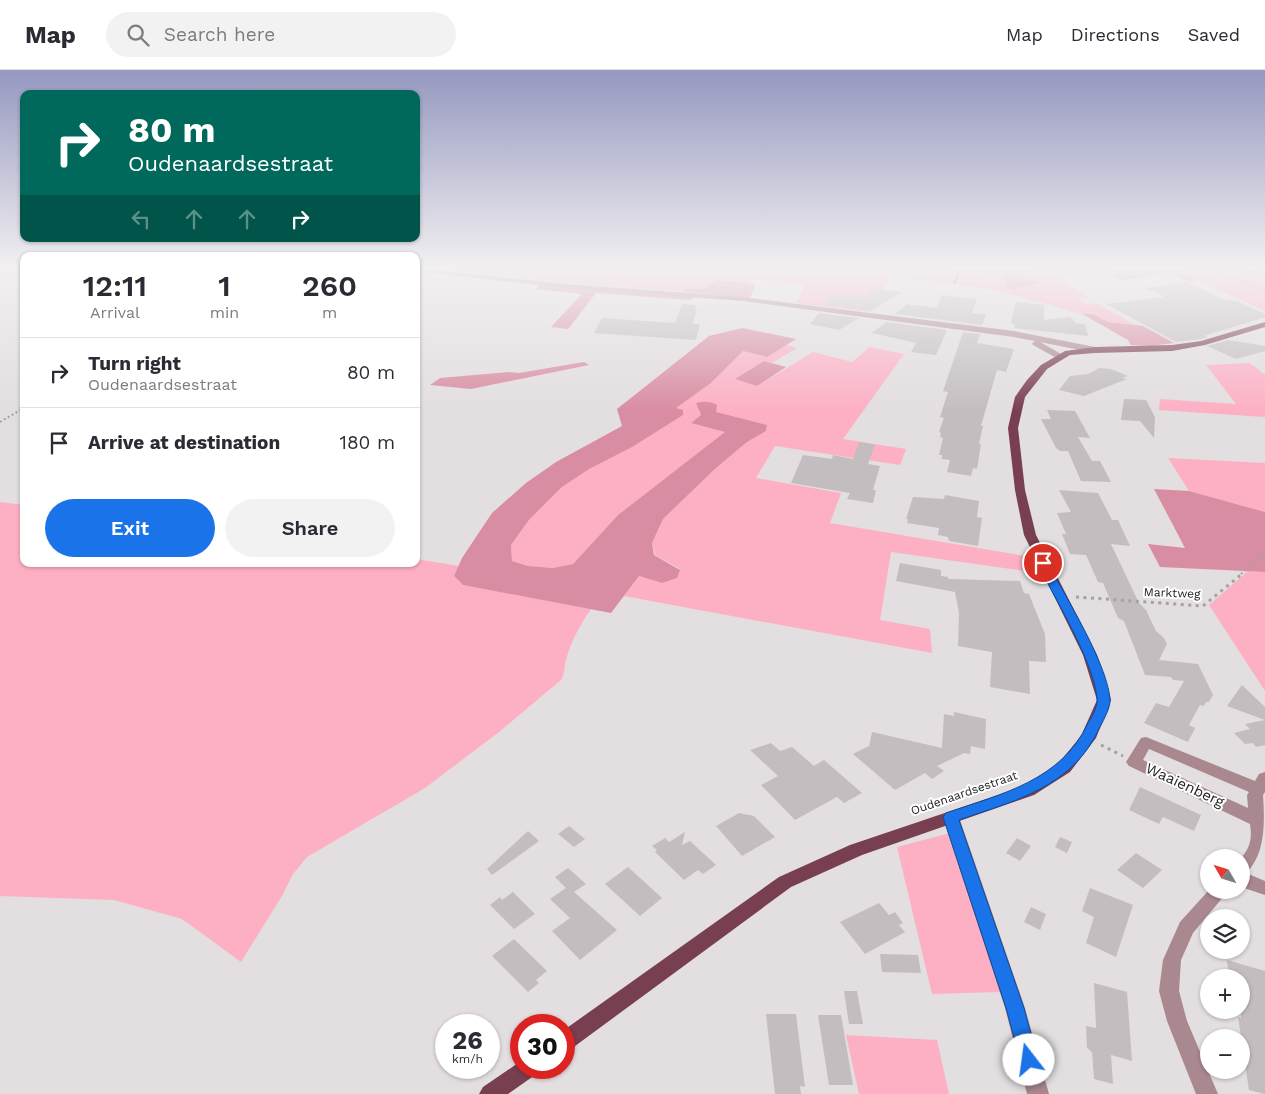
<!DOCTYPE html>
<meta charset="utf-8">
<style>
:root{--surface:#fff;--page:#f2f2f3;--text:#2b2b33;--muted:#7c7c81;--line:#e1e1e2;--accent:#1a73e8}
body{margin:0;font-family:"Work Sans",sans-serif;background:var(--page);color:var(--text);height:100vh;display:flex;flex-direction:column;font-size:19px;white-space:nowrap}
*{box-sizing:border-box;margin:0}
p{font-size:16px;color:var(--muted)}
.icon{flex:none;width:28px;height:28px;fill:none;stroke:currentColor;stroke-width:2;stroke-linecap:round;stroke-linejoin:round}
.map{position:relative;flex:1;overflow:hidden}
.panel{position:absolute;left:20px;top:182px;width:400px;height:315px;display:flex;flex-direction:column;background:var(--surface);border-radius:10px;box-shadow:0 1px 4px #0004}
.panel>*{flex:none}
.guide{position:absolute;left:20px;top:20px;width:400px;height:152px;border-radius:10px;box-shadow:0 1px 4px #0004;background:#00695c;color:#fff;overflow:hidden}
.needle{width:32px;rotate:309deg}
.fabs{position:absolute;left:1200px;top:779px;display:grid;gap:10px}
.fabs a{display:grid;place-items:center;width:50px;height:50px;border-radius:50%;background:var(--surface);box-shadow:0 1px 4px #0004;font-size:25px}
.speed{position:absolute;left:435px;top:944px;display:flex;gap:10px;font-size:25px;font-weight:700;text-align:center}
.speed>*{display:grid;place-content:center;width:65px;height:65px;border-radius:50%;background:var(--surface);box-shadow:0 1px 4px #0004;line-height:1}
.speed small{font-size:12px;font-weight:400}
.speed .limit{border:8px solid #d22;background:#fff;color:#111}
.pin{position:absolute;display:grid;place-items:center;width:42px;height:42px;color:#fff;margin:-21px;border:2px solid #fff;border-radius:50%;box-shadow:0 1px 5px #0007}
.me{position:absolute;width:55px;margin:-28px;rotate:345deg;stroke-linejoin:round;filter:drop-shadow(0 0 4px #0008)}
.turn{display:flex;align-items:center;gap:18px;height:105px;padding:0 25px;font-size:22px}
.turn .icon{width:65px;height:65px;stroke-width:2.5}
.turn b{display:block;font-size:35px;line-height:42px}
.lanes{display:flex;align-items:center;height:48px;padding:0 25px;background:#0003;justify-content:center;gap:25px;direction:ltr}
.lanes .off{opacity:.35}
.eta{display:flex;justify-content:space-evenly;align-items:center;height:85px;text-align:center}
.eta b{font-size:30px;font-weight:600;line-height:35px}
.primary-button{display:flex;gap:10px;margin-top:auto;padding:10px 25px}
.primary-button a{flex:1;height:58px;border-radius:30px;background:var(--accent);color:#fff;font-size:20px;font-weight:600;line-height:58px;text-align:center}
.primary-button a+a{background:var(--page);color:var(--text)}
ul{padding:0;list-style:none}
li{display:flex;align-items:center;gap:15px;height:70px;padding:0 25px;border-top:1px solid var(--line)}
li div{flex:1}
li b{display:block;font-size:19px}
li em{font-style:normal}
header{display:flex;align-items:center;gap:30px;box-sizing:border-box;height:70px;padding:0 25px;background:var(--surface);border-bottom:1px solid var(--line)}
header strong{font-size:24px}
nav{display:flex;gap:28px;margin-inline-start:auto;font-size:18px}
.search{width:350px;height:45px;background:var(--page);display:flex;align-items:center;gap:12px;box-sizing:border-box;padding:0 18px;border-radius:28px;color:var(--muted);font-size:19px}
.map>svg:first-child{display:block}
.green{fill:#fdb0c4}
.forest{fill:#d98da2}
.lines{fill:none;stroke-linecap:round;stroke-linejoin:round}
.stream{stroke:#8c5866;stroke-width:3}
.building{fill:#c3bdbf}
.path-far1{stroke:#a6a2a3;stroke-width:2;stroke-dasharray:2 2.5;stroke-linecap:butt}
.path{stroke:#a6a2a3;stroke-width:3;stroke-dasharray:3 4.5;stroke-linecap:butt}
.minor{fill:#aa8890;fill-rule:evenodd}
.major{fill:#783f50;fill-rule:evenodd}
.route{fill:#1a73e8;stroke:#114b97}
.labels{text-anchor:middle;stroke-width:4;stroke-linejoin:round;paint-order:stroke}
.street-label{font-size:12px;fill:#252323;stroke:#fff}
.near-street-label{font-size:15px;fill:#252323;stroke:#fff}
</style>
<header>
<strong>Map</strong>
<div class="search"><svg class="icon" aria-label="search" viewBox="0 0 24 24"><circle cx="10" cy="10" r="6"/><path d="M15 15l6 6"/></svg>Search here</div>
<nav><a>Map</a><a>Directions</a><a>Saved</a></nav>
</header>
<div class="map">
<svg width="1265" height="1024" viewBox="0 0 1265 1024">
<rect width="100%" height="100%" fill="#e3dedf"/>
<!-- green -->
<path class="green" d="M458 198H943L982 202 1005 208V214L1037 213 1022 207 1035 198H1136L1060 210 1089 227 1077 229 1086 234 1097 233 1135 255 1108 252 1093 244H1082L995 220 891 206 869 242 796 233 805 215 752 209 749 213 717 210 702 219H686L685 222 581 214 453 201Z
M1172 198H1265V241Z
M786 275 797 278 772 293 764 291 736 309 757 316 813 282 852 292 870 277 904 284 843 369 906 379 900 395 775 376 756 408 841 423 830 453 1031 487 1039 503 891 482 880 550 930 559 932 583 624 526 639 506 662 513 680 499 655 485 652 473 663 449 716 398 747 372 766 361 767 355 698 340 701 345 691 353 726 362 618 445 573 494 553 498 528 496 512 491 511 475 529 450 562 417 711 313 743 281 767 287Z
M1250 293 1265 305V347L1159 340 1160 329 1236 334 1206 295Z
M1168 388 1265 393V442L1189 421Z
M0 432 24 435V494H416V489L459 496 454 506 463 515 591 539C580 555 571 571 566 590 564 597 565 603 561 610L499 662 425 718 307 787 293 804 282 826 241 892 182 849 114 830 0 826Z
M1248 501 1265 502V621L1209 535Z
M950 763 1000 922 932 924 897 777Z
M846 965 937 970 949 1024H859Z"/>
<!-- forest -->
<path class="forest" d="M943 198 999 200 1001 198H1035L1022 207 1038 213 1013 219 1007 218 1005 208 982 202Z
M1136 198H1172L1198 210 1189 212 1171 203 1122 210 1107 202Z
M717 210 756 214 750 228 685 222 686 219H702Z
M540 215 560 217 693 227 691 230 596 223 568 259 551 257 582 224 535 219Z
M1082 244H1093L1108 252 1143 256 1174 273 1150 276 1131 275 1128 270Z
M742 258 796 269 767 287 743 281 711 313 676 338 683 340V345L632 377 589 399 562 417 529 450 511 475 512 491 528 496 553 498 573 494 618 445 725 362 691 353 701 345 696 333C704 331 710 331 717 335L716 342 767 355 766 361 747 372 716 398 663 449 652 473 654 485 680 500 677 508 662 513 639 506 611 543 463 515 454 506 462 488 492 443 526 413 556 392 622 356 617 339 709 266Z
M764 291 786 297 757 316 735 309Z
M584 292 589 295 471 319 430 315 440 308 509 302 519 303Z
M1154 419 1189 421 1265 442V502L1160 497 1148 474 1185 478Z"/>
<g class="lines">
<!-- stream -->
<path class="stream" d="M955 212 961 198"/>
</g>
<!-- building -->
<path class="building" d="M1187 212 1225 230 1237 231 1265 244V247L1204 266 1208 267 1201 269 1176 272 1106 234 1165 227 1146 218Z
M871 218 902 222 871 241 825 235 833 225 855 228 857 226 866 227Z
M942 225 977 229 972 243 986 244 982 255 895 244 907 234 937 238Z
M1016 232 1044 235V250L1070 247 1076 253 1085 254 1088 266 1014 258 1015 254 1011 253Z
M682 234 696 235 695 240H697L692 254H700L696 270 594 263 602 248 675 253Z
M819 243 859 248 839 260 810 254Z
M886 252 947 260 936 285 911 282 916 273 872 263Z
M963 262 980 264 977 273 1014 279 1006 302 997 300 981 356H983L979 374H981L977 399 973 398 971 406 947 402 950 390 942 389V385H939L943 368 940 367 941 363 939 362 944 348 940 347 948 322 943 321Z
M1228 270 1265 276V281L1236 289 1207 276Z
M1099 298 1111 299 1128 306 1122 308 1127 309 1084 326 1059 320 1070 306 1088 304Z
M1124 329 1146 330 1155 347 1154 368 1140 351 1121 350Z
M1047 340 1075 341 1090 368 1078 367 1092 391H1100L1111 412 1081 411 1068 381H1060L1056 378 1041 349H1051Z
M859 372 875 375 868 394 880 396 873 420H876L873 433 847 429 850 423 791 413 803 385 832 389 833 385 853 389Z
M1059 420 1098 423 1112 450H1118L1130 476 1111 474 1139 533 1146 540 1156 561 1164 568 1167 574 1159 590 1198 594 1213 625 1209 632H1206L1204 636 1200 635 1189 655 1195 658 1188 672 1144 653 1156 633 1169 637 1184 611 1173 610 1171 607 1145 605 1124 551 1118 548 1103 513 1098 512 1086 485 1070 484 1062 464H1066L1057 443 1071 442Z
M945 425 979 431 977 447 982 448 978 476 949 471 948 467 938 465 939 458 907 453 908 449H906L913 427 944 429Z
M900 493 941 500V506L948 507V509L1020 511 1024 523 1029 524 1045 564 1046 592 1029 591 1030 624 990 617 992 582 958 576 959 543 955 522 896 511Z
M1242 615 1265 637V650L1227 636Z
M954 642 986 649 985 679 971 676 970 684 964 683 937 696 944 701 932 709 925 703 895 720 853 684 869 676 872 662 942 678 944 644 954 646Z
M1265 650V675L1256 677 1253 673 1245 674 1234 663 1250 659 1245 654Z
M771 673 780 681 792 677 814 696 824 690 862 723 844 733 837 727 795 750 761 715 778 706 750 680Z
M1140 717 1201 745 1194 761 1163 747 1159 754 1129 740Z
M739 743 754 746 775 767 742 786 716 756Z
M569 756 585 769 574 777 558 764Z
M528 761 539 771 492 805 487 799Z
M685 762 682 775 690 771 716 795 703 804 698 800 684 810 655 782 657 780 652 776 665 768 669 772Z
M1060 767 1072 772 1067 783 1055 777Z
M1017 768 1031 776 1020 791 1006 783Z
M1136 783 1162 800 1143 818 1117 800Z
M628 797 662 828 640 846 605 814Z
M568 798 586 814 574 822 617 860 580 890 552 861 570 848 550 829 566 818 555 807Z
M1090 818 1133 835 1116 887 1086 873 1094 847 1082 841Z
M513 822 535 844 514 859 490 835 500 827 502 830Z
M879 833 889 845 895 842 903 853 899 855 905 862 865 884 840 852Z
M1031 837 1046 844 1040 860 1024 852Z
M514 869 547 901 536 910 539 913 528 922 492 886Z
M880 884 918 885 921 903 882 902Z
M1227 890 1265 901V1024L1249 1020 1238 947 1241 948V908H1229Z
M1094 913 1127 922 1132 991 1111 985 1113 1014 1094 1009 1092 982 1087 978 1086 956 1096 958Z
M844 921H857L863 954H849Z
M766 944H796L805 1017 800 1016 801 1024H775Z
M818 945H841L853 1015H829Z"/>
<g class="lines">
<!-- path-far1 -->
<path class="path-far1" d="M1208 198 1228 206
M1245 198 1257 203
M1032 203 1040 198
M1265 203 1228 206 1265 222
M0 352 24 338
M1241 504 1265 484"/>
<!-- path -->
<path class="path" d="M1076 527 1203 536 1243 503
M1101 675 1123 686"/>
<!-- minor -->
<path class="minor" d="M416 198 566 214 743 227 1014 261 1095 277 1099 280 1095 283 1040 272 1063 285V289L1060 290 1033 275 1032 273 1035 271 1014 267 743 231 566 218 416 201Z
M1146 667 1255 711 1259 704 1265 702V722L1263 725C1265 754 1265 785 1246 803L1265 811V825L1241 817V788C1251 777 1252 767 1250 754L1129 696 1126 692 1141 668ZM1149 679 1249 722 1247 725 1248 738 1143 690Z
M951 741 957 743 959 747 1025 938 1049 1024H1027L1005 938 943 747 945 743Z
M1209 820H1229L1193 863 1181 890 1179 921 1187 951 1218 1024H1196L1167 951 1159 921 1163 890 1180 852Z"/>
<!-- major -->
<path class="major" d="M1265 252V257L1205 275 1172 281 1095 283 1070 285 1047 299 1025 327 1018 358 1025 420 1036 465 1097 585 1111 630 1096 668 1070 702 1034 725 862 785 791 817 571 979 564 981V960L779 807 850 775 1022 717 1058 694 1081 666 1097 630 1083 585 1024 465 1015 420 1008 358 1015 327 1027 310 1041 295 1065 281 1095 277 1172 275 1201 271Z
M521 991V998H538L535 1005 508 1024H479L483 1017Z"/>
</g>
<!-- sky -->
<linearGradient id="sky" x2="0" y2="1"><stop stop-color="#9598c0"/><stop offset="0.58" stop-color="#f2f0f1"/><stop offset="1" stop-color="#f2f0f1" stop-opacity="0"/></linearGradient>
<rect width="1265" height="341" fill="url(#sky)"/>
<!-- route -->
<path class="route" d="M1043 490 1048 493C1067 530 1105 589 1110 628 1111 637 1104 649 1100 657 1073 717 1017 730 959 750L1024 938 1038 990 1035 996 1029 999 1022 996 1020 990 1006 938 943 747 946 743C1001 724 1061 711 1088 653 1092 647 1098 636 1097 628 1093 590 1055 529 1037 493Z"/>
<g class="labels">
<!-- street labels -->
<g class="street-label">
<text transform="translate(1172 523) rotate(2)" y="4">Marktweg</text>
<text transform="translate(964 723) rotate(-19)" y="4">Oudenaardsestraat</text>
</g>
<!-- near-street labels -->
<g class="near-street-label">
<text transform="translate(1185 715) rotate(25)" y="5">Waaienberg</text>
</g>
</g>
</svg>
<div class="fabs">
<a><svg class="needle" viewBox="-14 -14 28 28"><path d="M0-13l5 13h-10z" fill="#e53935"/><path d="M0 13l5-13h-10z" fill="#7c7c81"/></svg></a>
<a><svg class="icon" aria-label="layers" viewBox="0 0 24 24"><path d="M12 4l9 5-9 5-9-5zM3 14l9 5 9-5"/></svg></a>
<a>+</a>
<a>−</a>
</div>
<div class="speed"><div>26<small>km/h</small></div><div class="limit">30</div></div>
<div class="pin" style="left:1043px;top:493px;background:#d93025"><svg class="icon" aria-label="arrive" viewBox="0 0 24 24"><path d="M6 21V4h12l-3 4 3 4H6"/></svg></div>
<svg class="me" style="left:1029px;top:990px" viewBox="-20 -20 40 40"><circle r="19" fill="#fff"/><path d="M0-13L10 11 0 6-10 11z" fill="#1a73e8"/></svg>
<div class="guide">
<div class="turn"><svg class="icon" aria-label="right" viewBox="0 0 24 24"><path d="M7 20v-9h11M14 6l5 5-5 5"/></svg><div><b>80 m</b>Oudenaardsestraat</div></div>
<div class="lanes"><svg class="icon off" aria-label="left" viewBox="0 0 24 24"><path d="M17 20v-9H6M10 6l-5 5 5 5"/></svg><svg class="icon off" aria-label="ahead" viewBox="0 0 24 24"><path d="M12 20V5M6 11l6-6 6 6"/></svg><svg class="icon off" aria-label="ahead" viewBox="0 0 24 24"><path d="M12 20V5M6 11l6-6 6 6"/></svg><svg class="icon" aria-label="right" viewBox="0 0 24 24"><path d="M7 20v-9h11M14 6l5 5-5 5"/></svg></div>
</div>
<section class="panel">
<div class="eta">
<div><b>12:11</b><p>Arrival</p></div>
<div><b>1</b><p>min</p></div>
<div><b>260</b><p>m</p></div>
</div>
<ul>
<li><svg class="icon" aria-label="right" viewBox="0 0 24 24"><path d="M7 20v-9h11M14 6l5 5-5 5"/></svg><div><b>Turn right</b><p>Oudenaardsestraat</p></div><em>80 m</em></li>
<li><svg class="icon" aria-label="arrive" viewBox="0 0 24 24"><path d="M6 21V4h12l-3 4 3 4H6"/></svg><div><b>Arrive at destination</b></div><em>180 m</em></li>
</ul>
<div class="primary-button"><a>Exit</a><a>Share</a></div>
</section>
</div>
